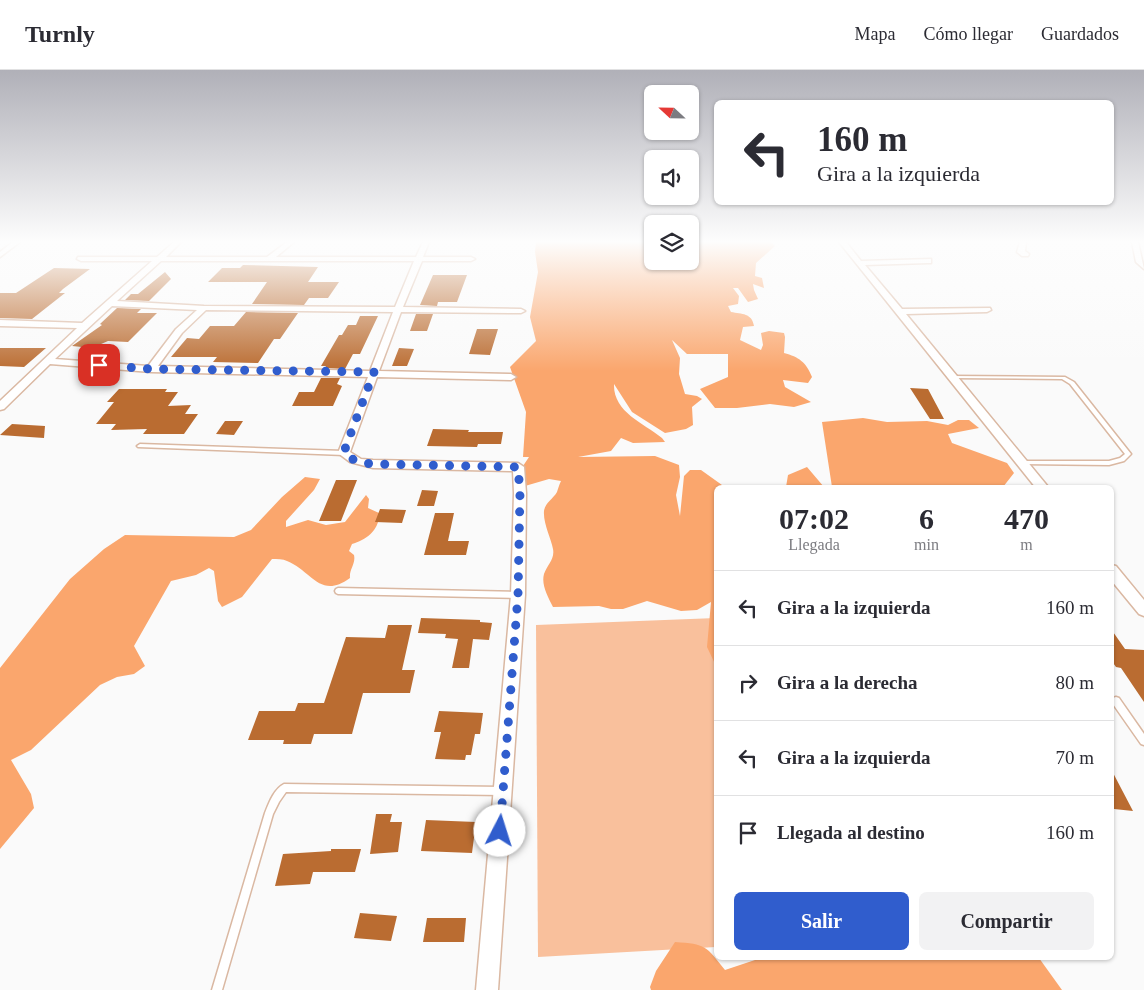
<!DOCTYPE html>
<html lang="es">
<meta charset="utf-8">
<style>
:root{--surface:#fff;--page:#f2f2f3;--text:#2b2b33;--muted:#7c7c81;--line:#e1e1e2;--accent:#305dcd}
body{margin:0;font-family:Georgia,serif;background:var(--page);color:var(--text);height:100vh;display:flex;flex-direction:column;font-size:19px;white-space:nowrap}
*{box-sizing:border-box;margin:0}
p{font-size:16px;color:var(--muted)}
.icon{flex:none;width:28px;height:28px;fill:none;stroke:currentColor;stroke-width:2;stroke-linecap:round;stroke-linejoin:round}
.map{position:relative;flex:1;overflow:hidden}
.sheet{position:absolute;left:714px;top:415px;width:400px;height:475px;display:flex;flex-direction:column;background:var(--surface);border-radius:8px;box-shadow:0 1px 4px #0004}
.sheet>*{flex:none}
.guide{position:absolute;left:714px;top:30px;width:400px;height:105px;border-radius:8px;box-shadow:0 1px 4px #0004;background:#fff;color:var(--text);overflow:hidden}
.needle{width:32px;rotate:292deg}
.controls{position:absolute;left:644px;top:15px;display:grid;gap:10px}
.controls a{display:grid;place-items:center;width:55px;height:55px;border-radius:8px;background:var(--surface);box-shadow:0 1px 4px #0004;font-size:25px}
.pin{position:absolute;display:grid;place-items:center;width:42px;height:42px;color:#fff;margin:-21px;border-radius:10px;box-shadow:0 2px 8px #0006}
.me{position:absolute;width:55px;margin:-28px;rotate:5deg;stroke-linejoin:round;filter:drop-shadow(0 0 4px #0008)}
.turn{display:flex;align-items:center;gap:18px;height:105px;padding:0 20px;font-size:22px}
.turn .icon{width:65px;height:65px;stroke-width:2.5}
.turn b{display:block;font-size:35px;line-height:42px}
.eta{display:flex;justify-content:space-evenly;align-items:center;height:85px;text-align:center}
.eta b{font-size:30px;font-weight:600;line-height:35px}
.primary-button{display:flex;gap:10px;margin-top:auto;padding:10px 20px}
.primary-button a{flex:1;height:58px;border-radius:8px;background:var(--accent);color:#fff;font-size:20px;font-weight:600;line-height:58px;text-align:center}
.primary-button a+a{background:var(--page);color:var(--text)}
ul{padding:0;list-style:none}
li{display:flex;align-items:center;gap:15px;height:75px;padding:0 20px;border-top:1px solid var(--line)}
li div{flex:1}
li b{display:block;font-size:19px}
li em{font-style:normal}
header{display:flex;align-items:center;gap:30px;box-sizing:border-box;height:70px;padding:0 25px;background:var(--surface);border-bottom:1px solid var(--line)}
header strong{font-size:24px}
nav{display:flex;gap:28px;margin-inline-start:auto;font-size:18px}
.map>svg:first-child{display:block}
.green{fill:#f9c09c}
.forest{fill:#faa66d}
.building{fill:#ba6c31}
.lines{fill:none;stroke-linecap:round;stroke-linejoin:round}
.service-casing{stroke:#dab8a2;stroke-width:3}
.minor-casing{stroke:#dab8a2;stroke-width:3}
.service{fill:#fff;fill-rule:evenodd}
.minor{fill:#fff;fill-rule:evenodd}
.route{stroke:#305dcd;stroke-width:9;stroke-dasharray:0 16.2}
</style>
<header>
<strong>Turnly</strong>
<nav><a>Mapa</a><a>Cómo llegar</a><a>Guardados</a></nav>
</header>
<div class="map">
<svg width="1144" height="920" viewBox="0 0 1144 920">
<rect width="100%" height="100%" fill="#fafafa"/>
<!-- green -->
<path class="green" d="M716 548V877L538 887 536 555Z"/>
<!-- forest -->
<path class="forest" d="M536 172H652V191H690V172H771L775 176 756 193 755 206 762 208 764 218 753 214 754 220 758 229 748 232 738 218H733L739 226 738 234 728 236 731 242C742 244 752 243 754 256L743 257 740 270 761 280 763 275 761 263 769 261 784 263 785 267 784 283C799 287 806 292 812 307L808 313 783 310 785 317 811 332 794 337 770 334 737 338H715L700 319 728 307V284H687L672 270 680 288 679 304 685 324 697 326 702 329 692 337 693 355 686 359 665 363 632 342 614 314C613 342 643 353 662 368L665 372 633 373 621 368 611 381 578 387 655 386 679 395 680 407 676 425 680 446 684 406 690 400H701L722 415 746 417 716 418V596L707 577 711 532 697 540 681 541 647 531 623 539H611L599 536 553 537C548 527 541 515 544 504 547 495 555 489 553 479 551 468 543 453 544 441 545 433 553 429 557 422 558 419 559 415 561 411L549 409 525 416 523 396 529 387H523L526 342 510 297 536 271 530 247 538 202 535 182Z
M863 348 887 352 927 351 948 355 958 350H969L979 358 948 364 952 373 1007 393 1014 403 1003 417H832L822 352Z
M807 397 824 417H786L788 405Z
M305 407 320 409 314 420 286 451V457L308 450 326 455 345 452 366 425 369 429 368 438 379 443C380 460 366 470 352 474L349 481 354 485C356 494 349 499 350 508 320 530 312 501 287 491 283 489 277 489 272 489L242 527 222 537 218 531 214 501 209 498 196 505 171 511 134 576 145 596 134 604 117 607 100 615 31 680 11 690 31 724 34 738 0 779V598L70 509 104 479 125 465 234 467 251 460 282 427Z
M675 872C706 874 706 876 725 900L761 888H1039L1062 920H651L650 917 656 901Z"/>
<!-- building -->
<path class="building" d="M243 195 318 197 308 212H339L328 228H309L304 235 252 234 267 212H208L222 198H240Z
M54 198 90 199 63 219 59 223H65L32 249 0 248V223H16Z
M165 202 171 209 149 231 125 230 131 224H138Z
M433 205H467L457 232H438L437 236 420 235Z
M117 238 141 239 137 243H157L128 272 108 271 92 278 72 276 102 255 100 254Z
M246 242 298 243 280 269H274L258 293 213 292 217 287H171L187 268 199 269 210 256H234Z
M416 244H433L427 261H410Z
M360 246H378L360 284H353L345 299 325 298 326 296H321L339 265H342L348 255H356Z
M477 259H498L490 285 469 284Z
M0 278H46L24 297 0 296Z
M399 278 414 279 407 296H392Z
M321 308H340L337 314 342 316 333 336H292L299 322H314Z
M910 318 928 319 944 349H930Z
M119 319H167L165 322H178L168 336 191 335 185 344H198L184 364H143L147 359 111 360 116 354H96L114 332H107Z
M225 351H243L234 365 216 364Z
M12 354 45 356 44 368 0 365Z
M433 359 469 360 468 362H503L501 374H478L477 377 427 376Z
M336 410H357L341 451H319Z
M422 420 438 421 434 436H417Z
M380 439 406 440 402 453 375 452Z
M435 443H454L448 471H469L466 485H424Z
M421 548 480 550V552L492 553 489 570 473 569 469 598H452L458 569 445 568 446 564 418 563Z
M388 555H412L402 600H415L410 623H363L352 664H314L311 674H283L284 670H248L259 641H295L298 633H324L346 567 385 568Z
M1111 559 1125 579 1144 580V632L1121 598 1116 597 1111 590Z
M439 641 483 643 480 664H475L471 685H466L465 690 435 689 441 662H434Z
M1111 699 1133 741 1114 739 1111 733Z
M376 744H392L390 752H402L398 782 370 784Z
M426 750 476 752 472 783 421 781Z
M331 779H361L355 802H313L310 814 275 816 283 784 331 781Z
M360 843 397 846 391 871 354 868Z
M427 848H466L464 872H423Z"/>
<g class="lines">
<!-- service casing -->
<g class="service-casing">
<path id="service" d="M950 306 1065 307 1074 312 1131 384 1124 391 1109 395 1021 394 1020 393 1023 391H1109L1120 388 1125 384 1070 314 1062 309 952 308 950 307Z
M140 374 344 381 347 383 344 385 138 377 137 376Z
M338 518 518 522 520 523 521 525 520 527 518 528 338 524 336 523 335 521 336 519Z
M1116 627 1119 628 1144 664V675L1141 674 1113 634 1112 631 1113 628Z
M284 714 502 717 505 718 506 721 505 724 502 725 286 722 279 732 273 744 222 920H212L265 743C269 733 274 719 284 714Z"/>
</g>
<!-- minor casing -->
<g class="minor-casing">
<path id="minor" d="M13 172H20L0 187V182Z
M174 172H181L166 187H267L287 172H294L276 187H416L423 172H429L423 187H471L475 189 471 191H422L403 237 521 239 525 241 521 243 401 242 379 301 511 304 516 307 511 310 377 307 350 382 361 389 373 390 518 393 524 397 526 423 525 525 498 920H476L511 525 514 423 513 401 373 398 350 392 338 383 368 307 151 302 50 294 4 339 0 340V331L77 258 0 256V250L82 253 152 191H81L77 189 78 187H157ZM161 191H414L395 237 204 236 117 231ZM112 236 197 240 176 259 148 296 55 289ZM206 240 393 242 370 301 158 296 182 263Z
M839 172H846L861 191 931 189V193H928L865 195 902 239 990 238 991 240 987 242 906 244 1049 418H1036Z
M1020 172H1026L1025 181 1029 184 1028 186H1022L1017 182Z
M1132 172H1138L1144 199 1136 192Z
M1111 495 1116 496 1144 530V546L1139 544 1111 510Z"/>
</g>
<!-- service -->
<use href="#service" class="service"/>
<!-- minor -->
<use href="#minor" class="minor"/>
</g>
<!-- sky -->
<linearGradient id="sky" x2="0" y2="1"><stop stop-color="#b0b0b8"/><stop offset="0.57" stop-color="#fdfdfd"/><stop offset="1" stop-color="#fdfdfd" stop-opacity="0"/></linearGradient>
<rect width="1144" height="301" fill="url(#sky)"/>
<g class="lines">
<!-- route -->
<path class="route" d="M99 295 151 299 374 302 346 376 344 383C352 391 362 393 373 394L518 397 520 423 518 525 500 761"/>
</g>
</svg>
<div class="controls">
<a><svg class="needle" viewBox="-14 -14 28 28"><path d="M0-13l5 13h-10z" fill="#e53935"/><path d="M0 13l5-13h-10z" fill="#7c7c81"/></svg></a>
<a><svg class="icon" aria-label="sound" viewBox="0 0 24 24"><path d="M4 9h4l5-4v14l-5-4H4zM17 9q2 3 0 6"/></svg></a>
<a><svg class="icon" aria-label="layers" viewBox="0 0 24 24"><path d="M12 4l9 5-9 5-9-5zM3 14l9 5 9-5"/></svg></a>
</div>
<div class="pin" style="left:99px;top:295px;background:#d93025"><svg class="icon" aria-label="arrive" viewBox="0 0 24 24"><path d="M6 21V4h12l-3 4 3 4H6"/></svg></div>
<svg class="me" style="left:500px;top:761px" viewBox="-20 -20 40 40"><circle r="19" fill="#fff"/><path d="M0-13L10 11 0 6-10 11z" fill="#305dcd"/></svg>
<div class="guide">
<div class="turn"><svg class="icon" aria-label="left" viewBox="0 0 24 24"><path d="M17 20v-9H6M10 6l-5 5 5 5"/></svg><div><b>160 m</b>Gira a la izquierda</div></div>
</div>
<section class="sheet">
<div class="eta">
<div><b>07:02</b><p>Llegada</p></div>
<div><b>6</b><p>min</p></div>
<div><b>470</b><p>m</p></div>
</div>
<ul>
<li><svg class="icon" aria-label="left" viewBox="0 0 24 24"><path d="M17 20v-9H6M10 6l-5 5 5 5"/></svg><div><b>Gira a la izquierda</b></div><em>160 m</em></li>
<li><svg class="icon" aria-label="right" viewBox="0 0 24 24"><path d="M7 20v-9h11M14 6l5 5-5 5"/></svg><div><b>Gira a la derecha</b></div><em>80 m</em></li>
<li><svg class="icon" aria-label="left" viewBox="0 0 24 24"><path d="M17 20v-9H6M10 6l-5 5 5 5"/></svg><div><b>Gira a la izquierda</b></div><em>70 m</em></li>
<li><svg class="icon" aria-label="arrive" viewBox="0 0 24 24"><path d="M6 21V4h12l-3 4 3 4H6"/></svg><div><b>Llegada al destino</b></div><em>160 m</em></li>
</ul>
<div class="primary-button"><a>Salir</a><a>Compartir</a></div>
</section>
</div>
